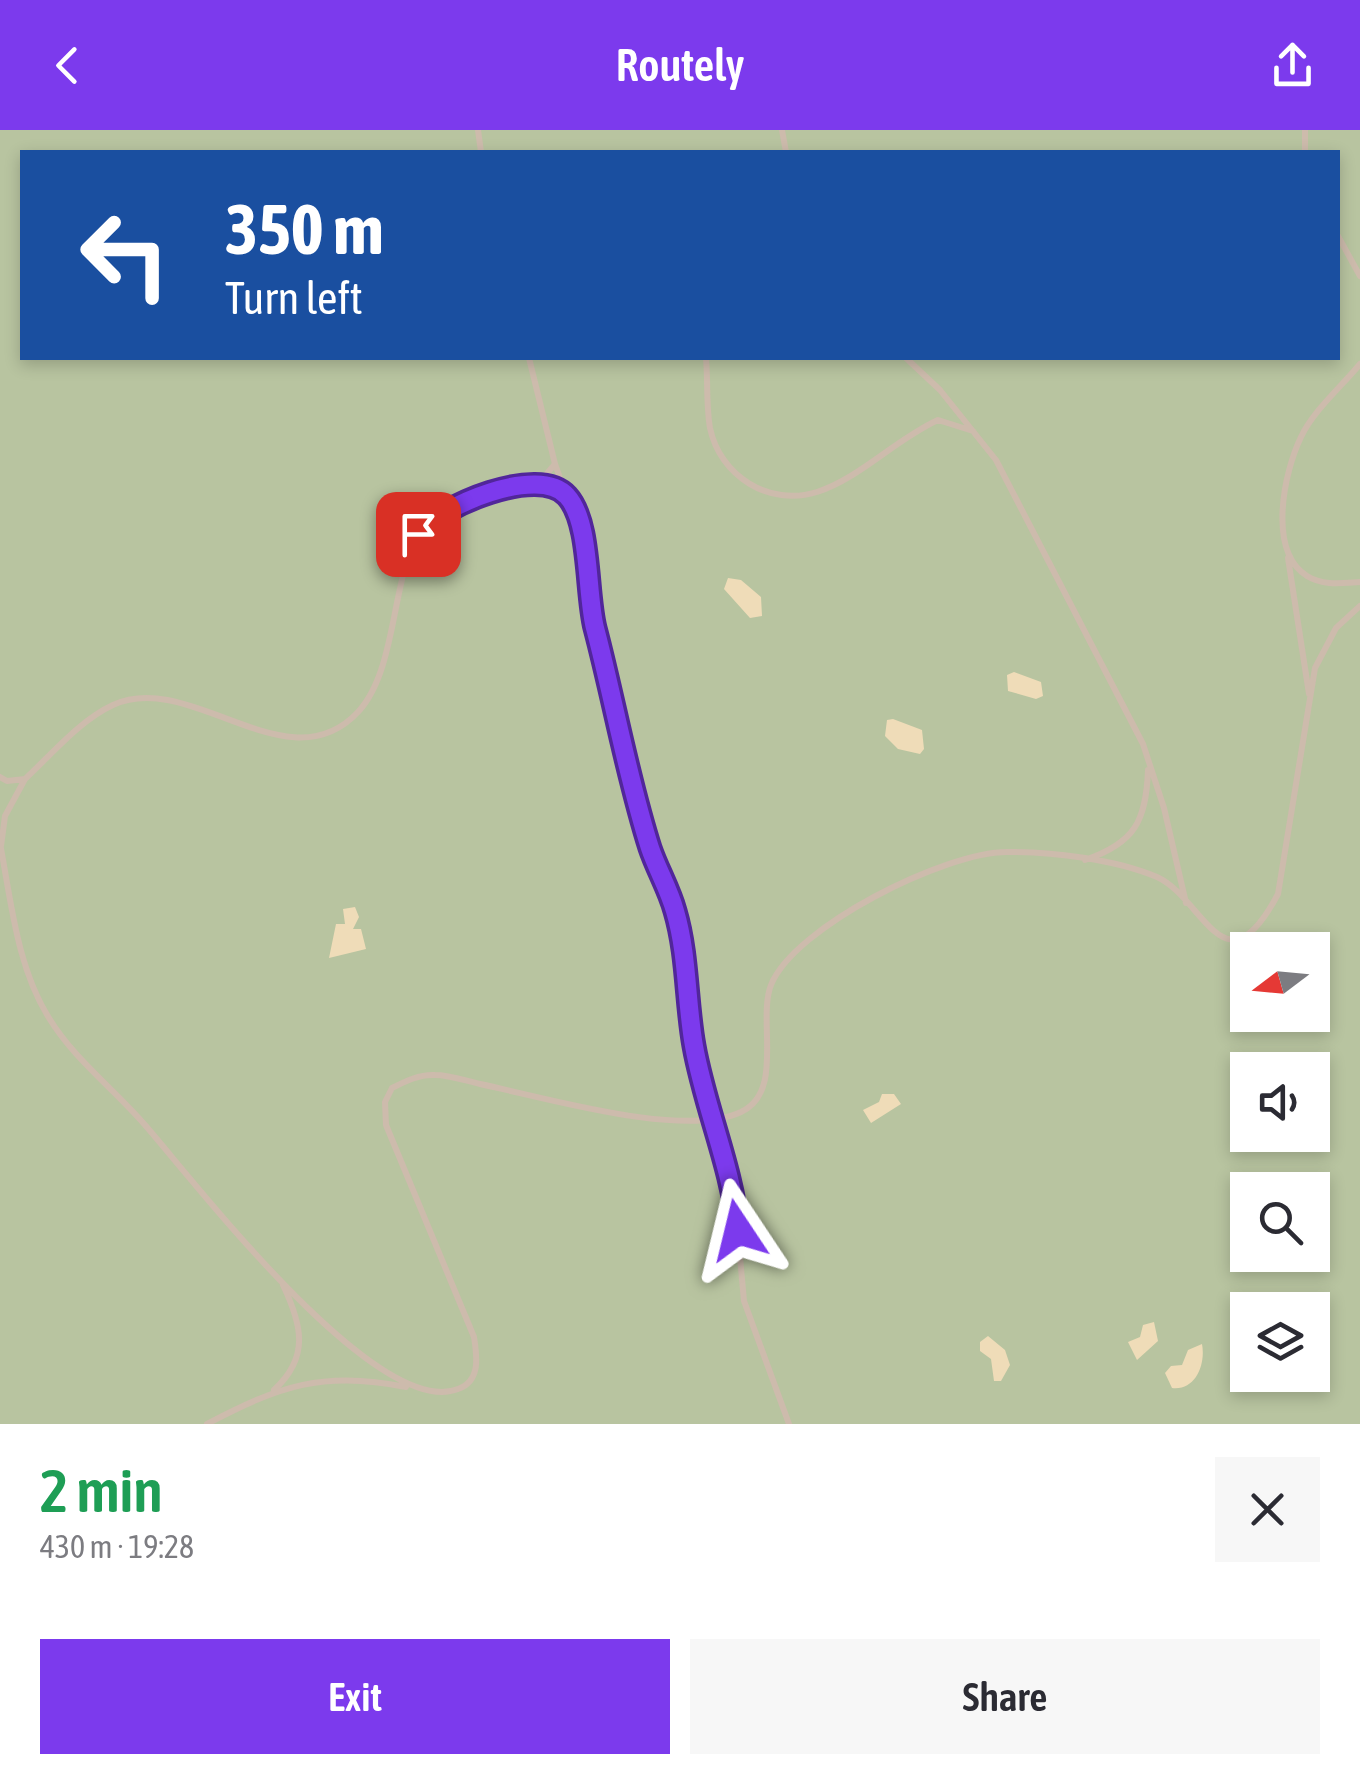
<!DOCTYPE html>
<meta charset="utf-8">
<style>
:root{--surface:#fff;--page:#f7f7f7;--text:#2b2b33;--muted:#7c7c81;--accent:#7c3aed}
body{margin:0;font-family:"Asap Condensed",sans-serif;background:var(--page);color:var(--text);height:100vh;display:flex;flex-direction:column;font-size:38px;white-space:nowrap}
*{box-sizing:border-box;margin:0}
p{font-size:32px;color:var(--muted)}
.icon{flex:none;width:55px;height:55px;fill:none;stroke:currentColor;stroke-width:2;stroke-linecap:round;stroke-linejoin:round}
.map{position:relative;height:1294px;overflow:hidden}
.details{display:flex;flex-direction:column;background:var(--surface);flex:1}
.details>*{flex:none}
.banner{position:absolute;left:20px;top:20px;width:1320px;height:210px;border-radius:0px;box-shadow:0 5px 15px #0003;background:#1a4fa0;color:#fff;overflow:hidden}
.needle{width:65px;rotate:254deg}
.controls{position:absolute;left:1230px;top:802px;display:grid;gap:20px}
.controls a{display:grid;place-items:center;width:100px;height:100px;border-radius:0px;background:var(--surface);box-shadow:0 5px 15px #0003;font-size:50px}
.pin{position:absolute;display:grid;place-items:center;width:85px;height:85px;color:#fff;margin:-42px;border-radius:20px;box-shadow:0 5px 15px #0006}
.me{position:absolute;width:110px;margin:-55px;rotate:350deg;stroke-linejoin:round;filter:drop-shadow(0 0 8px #0008)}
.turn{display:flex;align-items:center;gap:35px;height:210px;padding:0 40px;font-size:45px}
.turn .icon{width:130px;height:130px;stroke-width:2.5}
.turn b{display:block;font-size:70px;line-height:85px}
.round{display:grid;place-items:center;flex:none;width:105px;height:105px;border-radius:0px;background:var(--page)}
.summary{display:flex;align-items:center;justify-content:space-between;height:170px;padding:0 40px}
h1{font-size:60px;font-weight:600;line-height:75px;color:#1e9e55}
.primary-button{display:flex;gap:20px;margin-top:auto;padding:20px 40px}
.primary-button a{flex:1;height:115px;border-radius:0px;background:var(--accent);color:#fff;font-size:40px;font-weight:600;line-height:115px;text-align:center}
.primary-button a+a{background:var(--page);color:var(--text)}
header{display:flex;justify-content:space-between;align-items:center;height:130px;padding:0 40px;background:var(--accent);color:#fff;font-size:45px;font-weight:600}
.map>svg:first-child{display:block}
.green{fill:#b8c4a0;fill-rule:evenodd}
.sand{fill:#efdcb8}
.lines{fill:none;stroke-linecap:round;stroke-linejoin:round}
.service{stroke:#cdbbac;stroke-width:6}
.route-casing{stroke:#51269a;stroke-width:25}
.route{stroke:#7c3aed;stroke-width:18}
</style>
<header><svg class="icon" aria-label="back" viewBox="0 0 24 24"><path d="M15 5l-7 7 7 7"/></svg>Routely<svg class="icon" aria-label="share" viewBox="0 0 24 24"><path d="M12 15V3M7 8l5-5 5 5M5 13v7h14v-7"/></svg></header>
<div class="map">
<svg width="1360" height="1294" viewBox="0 0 1360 1294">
<rect width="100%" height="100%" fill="#f4ebe1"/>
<!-- green -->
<path class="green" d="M0 0H1360V1294H0ZM22 22H1338V228H22ZM1248 820H1312V885H1248ZM1248 940H1312V1005H1248ZM1248 1060H1312V1125H1248ZM1248 1180H1312V1245H1248Z"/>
<!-- sand -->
<path class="sand" d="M728 448 741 450 761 467 762 486 750 488 724 459Z
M1014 542 1041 552 1043 566 1036 569 1008 561 1007 545Z
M893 589 922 600 924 619 920 624 898 619 885 606 887 590Z
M355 777 359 787 353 799H361L366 819 329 828 336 794H345L343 779Z
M882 964H894L901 974 871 993 863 980 879 972Z
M1154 1192 1158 1211 1137 1230 1128 1212 1140 1207 1143 1195Z
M988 1206 1005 1220 1010 1235 1001 1251H994L991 1229 980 1221V1212Z
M1202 1214C1206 1235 1195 1261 1172 1258L1165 1243 1171 1236 1182 1235 1188 1220Z"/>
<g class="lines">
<!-- service -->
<path class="service" d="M478 0 481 22
M782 0 786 22
M1305 0V22
M1338 106 1360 146
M529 228 555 334 583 412 590 480 650 717 675 782 694 916 735 1072 744 1171 789 1294
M706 228C708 250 706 275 710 298 720 346 769 377 817 362 860 348 896 309 938 290L973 301
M906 228 940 260 996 330 1143 614 1164 678 1186 773
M1360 234C1342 256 1313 281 1301 307 1284 342 1267 421 1307 446 1323 456 1342 453 1360 452
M539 353 555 334
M1288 428 1309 564
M0 647 7 651 25 649C51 625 80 590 113 575 191 539 288 657 358 582 403 534 389 419 433 386 453 371 480 365 504 361 528 356 548 350 568 367
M0 713C11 771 17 837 49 888 74 929 113 958 145 995 195 1052 377 1291 458 1259 481 1251 477 1226 474 1207L386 995 385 972 392 958C406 951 420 944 435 945 450 945 466 951 480 954 543 967 684 1009 741 982 785 962 757 890 771 855 794 797 945 722 1007 722 1054 722 1114 729 1157 747 1204 768 1224 866 1278 764L1315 538 1336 498 1360 476
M1 716 5 686 25 649
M1085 730C1135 713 1146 691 1148 640
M274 1260C310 1227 302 1195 283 1155
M207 1294C279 1256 324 1240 406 1257"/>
</g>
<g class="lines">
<!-- route casing -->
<g class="route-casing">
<path id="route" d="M418 404C439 376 539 334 567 366 591 392 586 463 595 498 614 570 627 646 650 718 657 739 669 759 675 781 688 825 686 872 694 916 705 978 732 1037 738 1100"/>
</g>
<!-- route -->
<use href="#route" class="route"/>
</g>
</svg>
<div class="controls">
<a><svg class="needle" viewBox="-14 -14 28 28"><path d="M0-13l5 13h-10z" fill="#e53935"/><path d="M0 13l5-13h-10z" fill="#7c7c81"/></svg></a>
<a><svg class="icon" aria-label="sound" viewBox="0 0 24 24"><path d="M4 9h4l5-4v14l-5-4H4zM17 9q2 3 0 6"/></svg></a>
<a><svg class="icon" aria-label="search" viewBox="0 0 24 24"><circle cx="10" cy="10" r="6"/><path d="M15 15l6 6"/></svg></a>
<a><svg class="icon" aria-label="layers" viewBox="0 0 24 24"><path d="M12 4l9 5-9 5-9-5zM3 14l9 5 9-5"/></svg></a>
</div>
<div class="pin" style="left:418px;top:404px;background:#d93025"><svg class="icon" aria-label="arrive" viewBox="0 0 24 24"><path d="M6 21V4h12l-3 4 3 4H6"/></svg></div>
<svg class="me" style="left:738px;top:1100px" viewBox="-20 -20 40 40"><path d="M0-17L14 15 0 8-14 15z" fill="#7c3aed" stroke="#fff" stroke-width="4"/></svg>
<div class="banner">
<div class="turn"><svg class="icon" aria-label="left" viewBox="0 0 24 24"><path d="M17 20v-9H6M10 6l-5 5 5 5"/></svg><div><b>350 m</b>Turn left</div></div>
</div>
</div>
<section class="details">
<div class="summary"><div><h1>2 min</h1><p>430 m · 19:28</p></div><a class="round"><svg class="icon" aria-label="close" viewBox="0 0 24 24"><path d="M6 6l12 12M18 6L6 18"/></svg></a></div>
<div class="primary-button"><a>Exit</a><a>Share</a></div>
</section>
